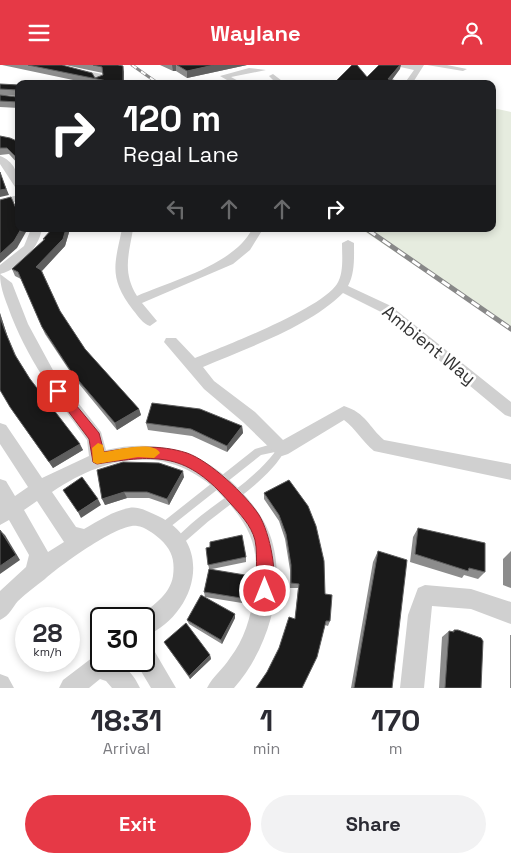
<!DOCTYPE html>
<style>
:root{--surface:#fff;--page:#f2f2f3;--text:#2b2b33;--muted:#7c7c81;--accent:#e63946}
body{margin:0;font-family:"Space Grotesk",sans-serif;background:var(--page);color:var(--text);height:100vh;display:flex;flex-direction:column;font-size:19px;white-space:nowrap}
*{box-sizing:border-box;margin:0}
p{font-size:16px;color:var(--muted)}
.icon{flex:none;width:28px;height:28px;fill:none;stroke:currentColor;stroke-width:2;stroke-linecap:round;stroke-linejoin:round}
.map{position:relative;height:623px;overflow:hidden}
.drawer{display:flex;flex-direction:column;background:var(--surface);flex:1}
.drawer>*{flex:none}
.hud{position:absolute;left:15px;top:15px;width:481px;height:152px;border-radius:10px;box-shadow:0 2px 8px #0003;background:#202124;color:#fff;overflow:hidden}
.speed{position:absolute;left:15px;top:542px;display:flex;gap:10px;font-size:25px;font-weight:700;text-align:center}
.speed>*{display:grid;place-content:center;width:65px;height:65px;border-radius:50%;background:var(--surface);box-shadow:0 2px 8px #0003;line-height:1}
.speed small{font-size:12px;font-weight:400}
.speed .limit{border:2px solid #111;border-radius:8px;background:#fff;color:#111}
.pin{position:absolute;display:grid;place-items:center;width:42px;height:42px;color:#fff;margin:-21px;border-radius:10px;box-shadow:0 2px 8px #0006}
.me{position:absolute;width:55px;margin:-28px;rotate:0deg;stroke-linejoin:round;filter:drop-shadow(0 0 4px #0008)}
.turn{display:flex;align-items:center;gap:18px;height:105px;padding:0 25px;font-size:22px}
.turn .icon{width:65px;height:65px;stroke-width:2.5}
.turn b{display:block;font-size:35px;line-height:42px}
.lanes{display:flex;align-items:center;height:48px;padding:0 25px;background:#0003;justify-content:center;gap:25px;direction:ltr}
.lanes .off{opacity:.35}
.eta{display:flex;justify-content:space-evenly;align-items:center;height:85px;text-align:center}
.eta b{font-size:30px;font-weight:800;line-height:35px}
.primary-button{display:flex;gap:10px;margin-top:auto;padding:10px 25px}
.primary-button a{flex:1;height:58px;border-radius:30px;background:var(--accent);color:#fff;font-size:20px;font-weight:800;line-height:58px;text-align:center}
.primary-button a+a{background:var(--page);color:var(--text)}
header{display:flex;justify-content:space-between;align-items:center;height:65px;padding:0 25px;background:var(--accent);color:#fff;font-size:22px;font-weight:800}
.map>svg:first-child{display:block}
.green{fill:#e6ecdf}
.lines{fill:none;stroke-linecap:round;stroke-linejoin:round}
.lane{fill:#d0d0d0;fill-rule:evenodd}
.street{fill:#d0d0d0;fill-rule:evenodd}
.rail-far2-casing{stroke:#888;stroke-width:3}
.rail-far1-casing{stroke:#888;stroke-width:4}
.rail-casing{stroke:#888;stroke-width:5}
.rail-far2{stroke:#fff;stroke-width:2;stroke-dasharray:5.5;stroke-linecap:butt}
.rail-far1{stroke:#fff;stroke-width:2.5;stroke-dasharray:8;stroke-linecap:butt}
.rail{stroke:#fff;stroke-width:3;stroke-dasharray:9;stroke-linecap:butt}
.wall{fill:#8c8c8c}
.shaded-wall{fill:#5f5f5f}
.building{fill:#1a1a1a;stroke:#5f5f5f}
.route{fill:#e63946;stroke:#96252e}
.slow{fill:#f59e0b}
.labels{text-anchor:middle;stroke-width:5;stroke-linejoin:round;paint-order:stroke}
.street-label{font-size:18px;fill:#333;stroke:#fff}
</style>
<header><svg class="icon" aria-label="menu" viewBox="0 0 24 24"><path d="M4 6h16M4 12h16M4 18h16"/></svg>Waylane<svg class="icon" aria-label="person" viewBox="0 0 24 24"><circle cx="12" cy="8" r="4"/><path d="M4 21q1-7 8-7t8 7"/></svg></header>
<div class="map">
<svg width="511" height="623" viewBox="0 0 511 623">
<rect width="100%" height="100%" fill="#fff"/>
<!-- green -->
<path class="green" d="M493 43 511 47V265L361 164H492Z"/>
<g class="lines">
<!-- lane -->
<path class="lane" d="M272 379 285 381 286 384C271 411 242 430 218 449 204 459 192 471 179 482L176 484 173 482 171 479 173 476C185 464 197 453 211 443 234 426 257 410 275 387L261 390 165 466 162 467 159 466 157 463 159 460 255 384Z"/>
<!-- street -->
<path class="street" d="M43 0H56L102 9 103 15 96 17 95 12Z
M391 0H424L412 19H404L414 5Z
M427 0H447L467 4 463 6Z
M249 3 266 5 231 12 244 19H234L220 11Z
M273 9 286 19H277L269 11Z
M0 91C14 96 19 109 19 123L15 122 0 99Z
M19 130V136L0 140V134Z
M31 164H42C38 184 20 204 0 209V200L24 181Z
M122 164H133C129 189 122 207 137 231 173 215 234 200 252 164H263L250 185 233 199 142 238 157 256 150 261C143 259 138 251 133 245 109 213 114 201 122 164Z
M348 175 354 178C354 193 355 208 348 221L391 241 511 337V352L505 350 381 247 343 228C309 262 247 283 203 302L214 316 255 347 283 375 344 341C366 348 369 362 384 375L511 399V415L374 386C362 376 356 364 344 355L288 389 282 391 276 389 243 357 204 324 164 277 166 273H176L195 293C225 281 321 244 337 219 344 208 342 191 342 178Z
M0 209 12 218 28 259 54 307 101 367 106 385C156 373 203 386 238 423 252 438 263 451 270 470 288 519 268 585 234 623H207C213 611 223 604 230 593 244 575 251 552 254 529 260 488 254 466 226 435 174 378 112 387 52 427L76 462 84 464C98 456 113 446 129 443 139 441 149 447 158 451 216 479 196 550 144 572V554H136C150 542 170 531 173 511 175 495 172 485 160 474 153 468 145 462 137 461 118 458 60 501 45 514 36 521 26 528 18 536 12 543 10 550 0 555V526L26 502 29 490 9 455 0 460V414L6 416 15 431 28 422 0 379V358L6 360 42 413 89 391 87 375C56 332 26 293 8 242 4 231 0 221 0 209ZM37 436 64 477 48 487 24 445Z
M425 520 471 524 511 537V559L471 544 432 541 424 623H400L408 550 418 523Z
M144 579 152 582 176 623H151L135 596H144Z
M101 586V596C120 596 132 605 140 623H112L106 616 100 614 89 623H59L63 615Z
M0 609 8 612 14 623H0Z"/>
<!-- rail-far2 casing -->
<g class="rail-far2-casing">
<path id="rail-far2" d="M132 0 159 19"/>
</g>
<!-- rail-far1 casing -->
<g class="rail-far1-casing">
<path id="rail-far1" d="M367 164 370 166"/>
</g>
<!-- rail casing -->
<g class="rail-casing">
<path id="rail" d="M368 165 511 264"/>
</g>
<!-- rail-far2 -->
<use href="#rail-far2" class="rail-far2"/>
<!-- rail-far1 -->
<use href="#rail-far1" class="rail-far1"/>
<!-- rail -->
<use href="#rail" class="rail"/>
</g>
<!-- wall -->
<path class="wall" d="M2 0H62L95 13 103 10V8L65 0H118L124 7V19H92Z
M160 0H247L187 13 176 6H173Z
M0 19 19 20V43L0 42V30L17 32V31L0 30Z
M0 71 19 77V100L9 89 0 90Z
M52 164H70L65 181 42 206 60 246 85 284 139 344 141 350 117 365 75 314 45 269 21 214 15 211 12 204 44 176 43 174Z
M0 248 8 273 17 293 30 314 83 385 53 403 14 348 0 325Z
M146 358 242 361 243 368 227 387 192 371 148 365Z
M97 405 184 412 169 440 149 433H127L105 440Z
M289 415 325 529 330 556 328 561 325 560 267 607 295 554 298 523H290V505L285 474 279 456 264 434V428Z
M418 463 485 507 478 514 464 510 462 513 410 497 413 472Z
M206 483 246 492V497L212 504 246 515 242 538 205 532 204 527 209 504Z
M378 486 392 623H351L373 497Z
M511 486V523L503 520V494Z
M235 553 222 579 189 559 187 555Z
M454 565 481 623H439L442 572 449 566 452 567Z
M510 570H511V623H510Z
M164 577 210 590 211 594 190 614Z"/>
<!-- shaded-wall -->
<path class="shaded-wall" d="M172 0H176V6H173Z
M214 0H247L187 13V6Z
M400 0H401L400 4 389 19 388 14Z
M123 1 124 7V19H123Z
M0 108 9 130 0 132Z
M21 164H25L26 167 17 183 0 198V189Z
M66 164H70L65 181 39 209 36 202Z
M0 248 8 273 19 297 5 266 0 252Z
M139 344 141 350 117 365 115 358Z
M242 361 243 368 227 387V381Z
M80 379 83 385 53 403 49 397Z
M183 406 184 412 169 440 167 434Z
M124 427 127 433 105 440 102 434Z
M98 434 101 440 81 453 78 447Z
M0 465 5 470 20 495 0 509Z
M245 510 246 515 242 538 241 533Z
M235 549V553L222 579 221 575Z
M210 590 211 594 190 614 189 611Z"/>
<!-- building -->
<path class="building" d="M28 0H62L92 8 95 13 103 10 102 2 93 0H118L123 1V19H106L107 16Z
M177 0H214L187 6Z
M352 0H357L367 12 379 0H400L388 14 397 16 394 19H333Z
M0 19 19 20V37L0 36V30L17 32 18 25 0 24Z
M0 71 10 73 19 77V98L15 91 7 83H0Z
M0 107 6 124 0 125Z
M11 132 19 150V164H21L14 176 0 189V135Z
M52 164H66L63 174 36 202 41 205 60 246 85 284 139 344 115 358 72 308 42 262 18 207 12 204 45 174H43Z
M0 252 5 266 15 290 30 314 80 379 49 397 10 342 0 325Z
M152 338 200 344 242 361 227 381 191 364 146 358Z
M123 397 159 398 183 406 167 434 147 427H124L102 434 97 405Z
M82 412 98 434 78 447 63 425Z
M289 415 308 441 316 461 324 496 325 529 332 530 330 556H326L317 592 302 623H256L267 607 279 583 289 552 295 554 299 519 291 518V500L286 469 279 450 264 428Z
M418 463 485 478V507L469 503 468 506 415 489Z
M0 465 16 490 0 501Z
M242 470 246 492 208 500 206 483 210 482V477Z
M378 486 407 495 392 623H354Z
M209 504 245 510 241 533 204 527Z
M201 530 235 549 221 575 187 555Z
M186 558 210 590 189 611 164 577Z
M454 565H458L481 573 483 576 481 623H445L449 566 454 567Z"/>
<!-- route -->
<path class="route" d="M58 321 62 323 99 368 104 387C133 382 159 379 187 388 210 396 246 430 259 450 270 468 279 512 271 532L265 534 260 532C253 515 259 493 255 475 251 460 240 449 230 438 187 388 159 389 97 399L93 397 89 374 53 326Z"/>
<!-- slow -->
<path class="slow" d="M98 378 103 380 104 387C116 385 154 375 160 388L154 393 138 392 97 399 93 397 92 383Z"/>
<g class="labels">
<!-- street labels -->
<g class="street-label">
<text transform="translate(429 280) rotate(39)" y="6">Ambient Way</text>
</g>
</g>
</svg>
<div class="speed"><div>28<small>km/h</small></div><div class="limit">30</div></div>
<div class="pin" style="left:58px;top:326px;background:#d93025"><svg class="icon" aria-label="arrive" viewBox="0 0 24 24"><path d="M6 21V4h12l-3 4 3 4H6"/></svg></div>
<svg class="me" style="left:265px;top:526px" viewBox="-20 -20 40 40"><circle r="17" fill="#e63946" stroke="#fff" stroke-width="3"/><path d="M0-11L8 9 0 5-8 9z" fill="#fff"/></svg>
<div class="hud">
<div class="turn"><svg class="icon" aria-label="right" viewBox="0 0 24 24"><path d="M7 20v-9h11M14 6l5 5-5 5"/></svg><div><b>120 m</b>Regal Lane</div></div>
<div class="lanes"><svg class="icon off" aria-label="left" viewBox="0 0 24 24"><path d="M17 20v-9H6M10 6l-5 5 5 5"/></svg><svg class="icon off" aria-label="ahead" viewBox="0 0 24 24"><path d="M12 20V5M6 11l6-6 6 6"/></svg><svg class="icon off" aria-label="ahead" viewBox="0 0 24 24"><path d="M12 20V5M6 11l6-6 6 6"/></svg><svg class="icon" aria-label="right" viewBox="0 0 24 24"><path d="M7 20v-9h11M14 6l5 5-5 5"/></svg></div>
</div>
</div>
<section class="drawer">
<div class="eta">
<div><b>18:31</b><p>Arrival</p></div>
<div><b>1</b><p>min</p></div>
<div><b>170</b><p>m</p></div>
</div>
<div class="primary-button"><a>Exit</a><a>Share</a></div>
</section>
